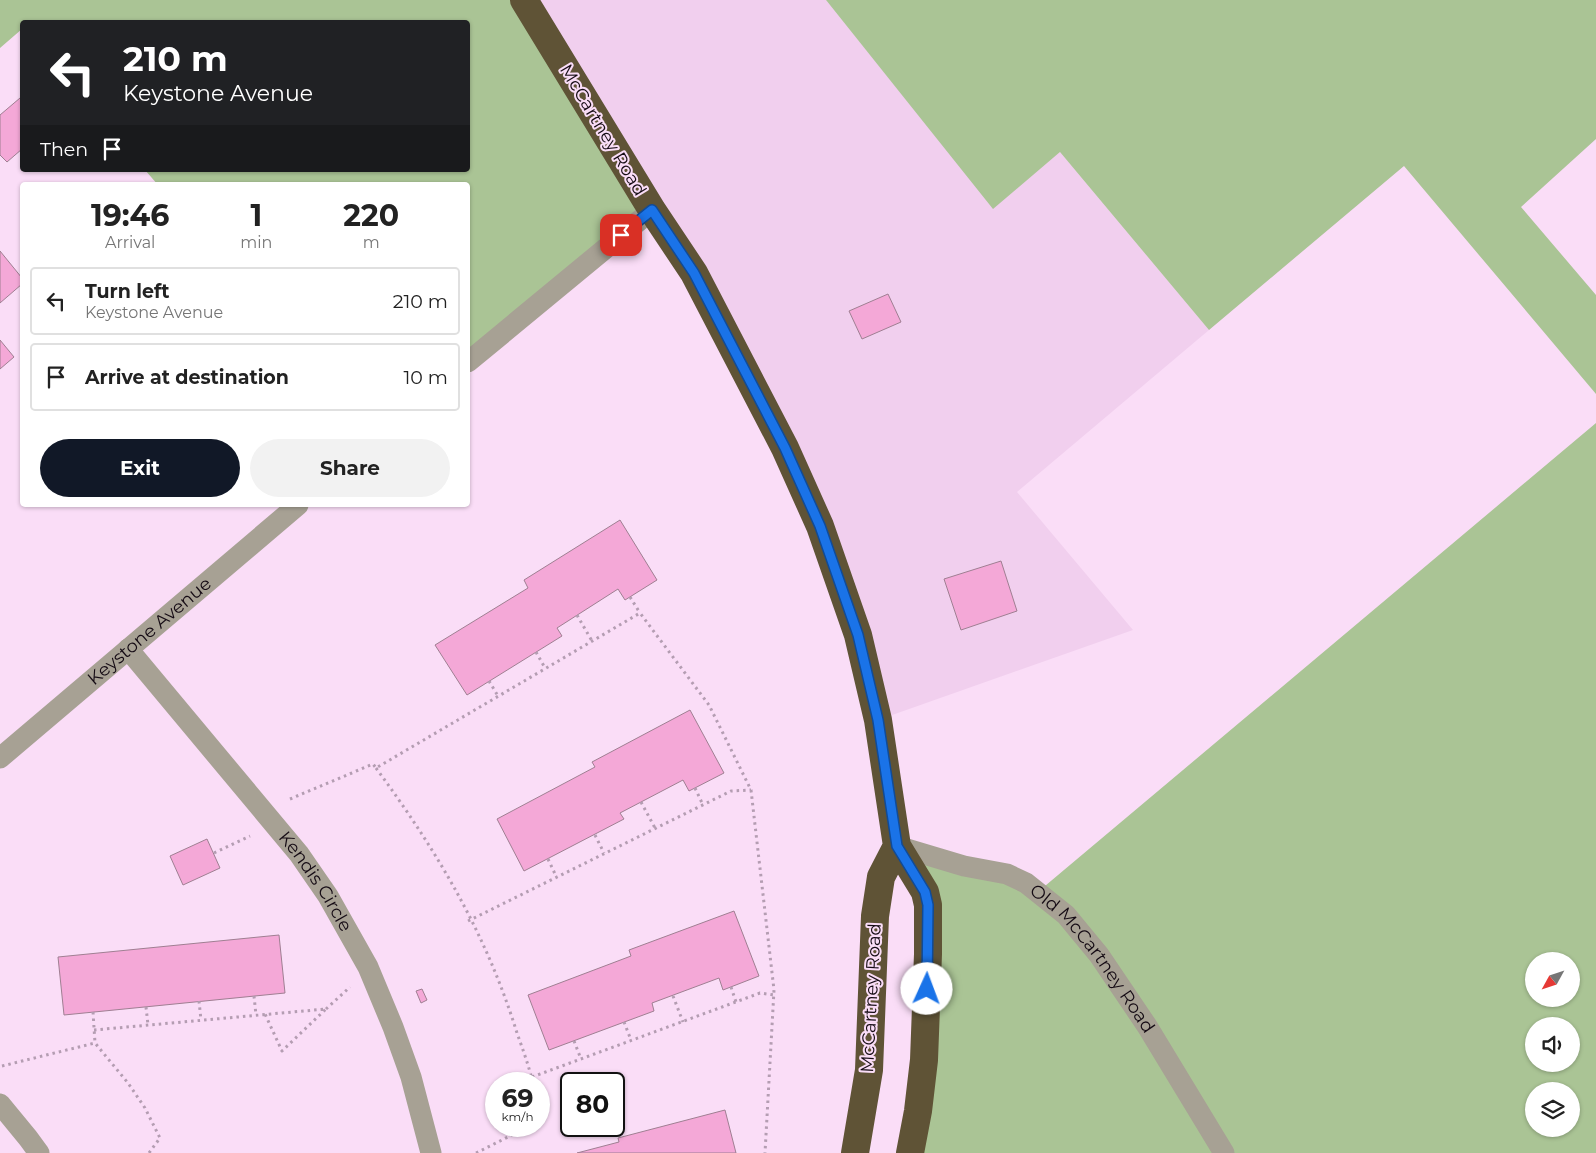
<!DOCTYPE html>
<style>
:root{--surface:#fff;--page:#f2f2f2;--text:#222;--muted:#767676;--line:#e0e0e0;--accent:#111827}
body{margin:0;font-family:Montserrat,sans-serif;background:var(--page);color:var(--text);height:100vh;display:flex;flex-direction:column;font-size:19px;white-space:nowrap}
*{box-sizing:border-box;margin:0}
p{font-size:16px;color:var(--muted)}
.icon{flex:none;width:28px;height:28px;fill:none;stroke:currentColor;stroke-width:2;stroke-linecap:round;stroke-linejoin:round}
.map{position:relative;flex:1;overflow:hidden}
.panel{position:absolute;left:20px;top:182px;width:450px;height:325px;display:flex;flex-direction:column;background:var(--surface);border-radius:5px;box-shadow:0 1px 4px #0004}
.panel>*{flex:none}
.guide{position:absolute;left:20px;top:20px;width:450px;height:152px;border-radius:5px;box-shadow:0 1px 4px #0004;background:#202124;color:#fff;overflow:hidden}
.needle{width:32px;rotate:230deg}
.buttons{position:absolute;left:1525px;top:952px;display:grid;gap:10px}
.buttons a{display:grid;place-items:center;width:55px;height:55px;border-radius:50%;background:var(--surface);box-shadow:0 1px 4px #0004;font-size:25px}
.speed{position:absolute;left:485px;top:1072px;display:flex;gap:10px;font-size:25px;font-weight:700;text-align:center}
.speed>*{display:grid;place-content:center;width:65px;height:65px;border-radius:50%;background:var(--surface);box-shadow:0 1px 4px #0004;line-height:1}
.speed small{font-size:12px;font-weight:400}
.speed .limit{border:2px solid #111;border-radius:8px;background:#fff;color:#111}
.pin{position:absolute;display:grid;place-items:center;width:42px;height:42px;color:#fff;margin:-21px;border-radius:10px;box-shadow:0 2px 8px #0006}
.me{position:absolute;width:55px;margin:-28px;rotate:2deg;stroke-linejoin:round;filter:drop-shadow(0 0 4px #0008)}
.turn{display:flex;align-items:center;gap:18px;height:105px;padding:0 20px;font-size:22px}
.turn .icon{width:65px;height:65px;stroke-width:2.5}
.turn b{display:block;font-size:35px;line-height:42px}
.then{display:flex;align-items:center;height:48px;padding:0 20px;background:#0003;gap:10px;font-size:19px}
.eta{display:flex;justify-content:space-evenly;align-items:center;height:85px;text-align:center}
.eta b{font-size:30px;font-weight:700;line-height:35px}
.cta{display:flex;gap:10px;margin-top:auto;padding:10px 20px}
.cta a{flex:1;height:58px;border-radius:30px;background:var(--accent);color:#fff;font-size:20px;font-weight:700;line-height:58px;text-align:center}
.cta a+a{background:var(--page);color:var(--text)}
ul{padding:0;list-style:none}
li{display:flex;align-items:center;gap:15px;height:68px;margin:0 10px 8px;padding:0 10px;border:2px solid var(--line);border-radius:5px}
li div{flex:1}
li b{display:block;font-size:19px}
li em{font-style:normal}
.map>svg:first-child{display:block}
.built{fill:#f1cfee}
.green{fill:#aac495;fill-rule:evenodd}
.building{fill:#f4a8d7;stroke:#9f7f92}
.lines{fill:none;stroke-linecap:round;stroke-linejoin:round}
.path{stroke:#b49db2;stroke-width:3;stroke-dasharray:2.5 4;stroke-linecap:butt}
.street{stroke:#a7a194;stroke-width:21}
.highway{stroke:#5f5336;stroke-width:28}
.route-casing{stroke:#114b97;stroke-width:12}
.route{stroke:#1a73e8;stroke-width:9}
.labels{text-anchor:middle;stroke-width:4;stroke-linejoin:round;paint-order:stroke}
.street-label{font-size:18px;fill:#150b14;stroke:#faddf7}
</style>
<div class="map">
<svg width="1596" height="1153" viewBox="0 0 1596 1153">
<rect width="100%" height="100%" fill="#faddf7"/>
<!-- built -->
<path class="built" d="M524 0H826L993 208 1060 152 1209 330 1017 492 1133 630 878 720 785 448Z"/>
<!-- green -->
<path class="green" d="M0 0H524L652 210 468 362V185H158L145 170H468V22H22V29L0 48Z
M826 0H1596V139L1521 207 1596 295V394L1404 166 1209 330 1060 152 993 209Z
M1596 423V1153H910L928 905 897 846 1039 891ZM1534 961H1571V999H1534ZM1534 1026H1571V1064H1534ZM1534 1091H1571V1129H1534Z"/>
<!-- building -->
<path class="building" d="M20 98 22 101V149L7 162 0 155V115Z
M0 251 22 278V284L0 303Z
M888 294 901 322 862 339 849 311Z
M0 340 14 357 0 369Z
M620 520 657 580 625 600 618 589 557 628 562 636 467 695 435 645 528 588 524 580Z
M1001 561 1017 611 961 630 944 579Z
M690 710 724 773 689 791 683 780 620 813 624 819 524 871 497 819 595 767 592 762Z
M207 839 220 868 183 885 170 856Z
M734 911 759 976 723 990 719 978 652 1003 654 1011 549 1050 528 995 631 956 629 950Z
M279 935 285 993 64 1015 58 957Z
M422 989 427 1000 421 1003 416 991Z
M725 1110 736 1153H577L619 1142 618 1138Z"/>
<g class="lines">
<!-- path -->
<path class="path" d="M630 597 640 613
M577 615 592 641
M536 652 545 668
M489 681 498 696
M376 768C437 851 486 933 517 1033 523 1050 529 1066 533 1084
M695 788 703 805
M290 799 373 764 376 768 640 613 709 705 751 790 774 990 765 1153
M641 802 655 828
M595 835 604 853
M214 853 250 836
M548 859 556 876
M468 921 731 791 751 790
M731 987 736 1002
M254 996 256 1015
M673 996 683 1022
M199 1001 201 1020
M146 1007 148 1025
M326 1009 350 987
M93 1012 95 1043
M624 1022 631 1040
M94 1030 326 1009 282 1051 265 1014
M574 1041 581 1059
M2 1066 95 1043 128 1083 145 1108 160 1138 149 1153
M532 1077 760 993 774 995
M539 1111 541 1121 539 1122
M476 1153 530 1126"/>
<!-- street -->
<g class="street">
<path d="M468 362 652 210"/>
<path id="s1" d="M128 649 299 854 328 896 368 967 393 1027 411 1077 431 1153"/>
<path id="s2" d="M0 758 298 505"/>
<path id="s3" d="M897 846 964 866 1007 874 1026 883 1066 915 1099 955 1147 1026 1224 1153"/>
<path d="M0 1104 28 1138 39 1153"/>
</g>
<!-- highway -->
<path class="highway" d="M524 0 652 210 694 273 785 448 820 526 858 635 878 720 897 846 925 892 928 905V954L924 1060 918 1111 910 1153
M855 1153 869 1070 875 916 881 877 897 846"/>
</g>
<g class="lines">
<!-- route casing -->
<g class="route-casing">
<path id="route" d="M621 235 652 210 694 273 785 448 820 526 858 635 878 720 897 846 925 892 928 905 927 989"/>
</g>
<!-- route -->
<use href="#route" class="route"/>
</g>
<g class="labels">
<!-- street labels -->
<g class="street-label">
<text transform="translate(603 130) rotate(59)" y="6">McCartney Road</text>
<text dy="6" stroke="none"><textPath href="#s2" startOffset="196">Keystone Avenue</textPath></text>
<text dy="6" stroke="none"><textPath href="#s1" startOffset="299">Kendis Circle</textPath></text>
<text dy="6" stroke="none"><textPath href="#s3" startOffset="236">Old McCartney Road</textPath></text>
<text transform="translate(871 998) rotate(-87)" y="6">McCartney Road</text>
</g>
</g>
</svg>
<div class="buttons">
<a><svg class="needle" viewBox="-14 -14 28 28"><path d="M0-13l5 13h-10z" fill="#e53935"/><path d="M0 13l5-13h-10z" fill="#767676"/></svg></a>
<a><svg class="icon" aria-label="sound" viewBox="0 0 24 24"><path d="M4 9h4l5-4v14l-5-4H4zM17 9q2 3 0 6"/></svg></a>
<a><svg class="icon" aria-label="layers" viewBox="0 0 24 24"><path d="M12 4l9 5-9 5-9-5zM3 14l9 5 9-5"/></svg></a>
</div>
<div class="speed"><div>69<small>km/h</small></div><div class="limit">80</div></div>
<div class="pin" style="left:621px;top:235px;background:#d93025"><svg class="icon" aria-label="arrive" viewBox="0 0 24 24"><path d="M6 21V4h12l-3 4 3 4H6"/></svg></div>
<svg class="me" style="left:927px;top:989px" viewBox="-20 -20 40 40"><circle r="19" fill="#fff"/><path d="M0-13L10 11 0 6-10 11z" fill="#1a73e8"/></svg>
<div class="guide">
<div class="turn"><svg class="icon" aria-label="left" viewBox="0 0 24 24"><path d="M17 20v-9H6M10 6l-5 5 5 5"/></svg><div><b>210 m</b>Keystone Avenue</div></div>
<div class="then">Then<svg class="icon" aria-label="arrive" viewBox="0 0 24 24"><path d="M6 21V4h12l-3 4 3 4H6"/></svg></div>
</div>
<section class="panel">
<div class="eta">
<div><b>19:46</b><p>Arrival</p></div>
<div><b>1</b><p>min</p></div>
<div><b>220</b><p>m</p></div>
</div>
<ul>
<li><svg class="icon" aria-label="left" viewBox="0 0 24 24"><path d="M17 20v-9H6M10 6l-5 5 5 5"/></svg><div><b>Turn left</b><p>Keystone Avenue</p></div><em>210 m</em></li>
<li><svg class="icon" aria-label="arrive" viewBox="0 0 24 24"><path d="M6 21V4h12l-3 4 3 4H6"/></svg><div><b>Arrive at destination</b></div><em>10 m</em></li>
</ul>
<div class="cta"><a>Exit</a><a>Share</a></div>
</section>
</div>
